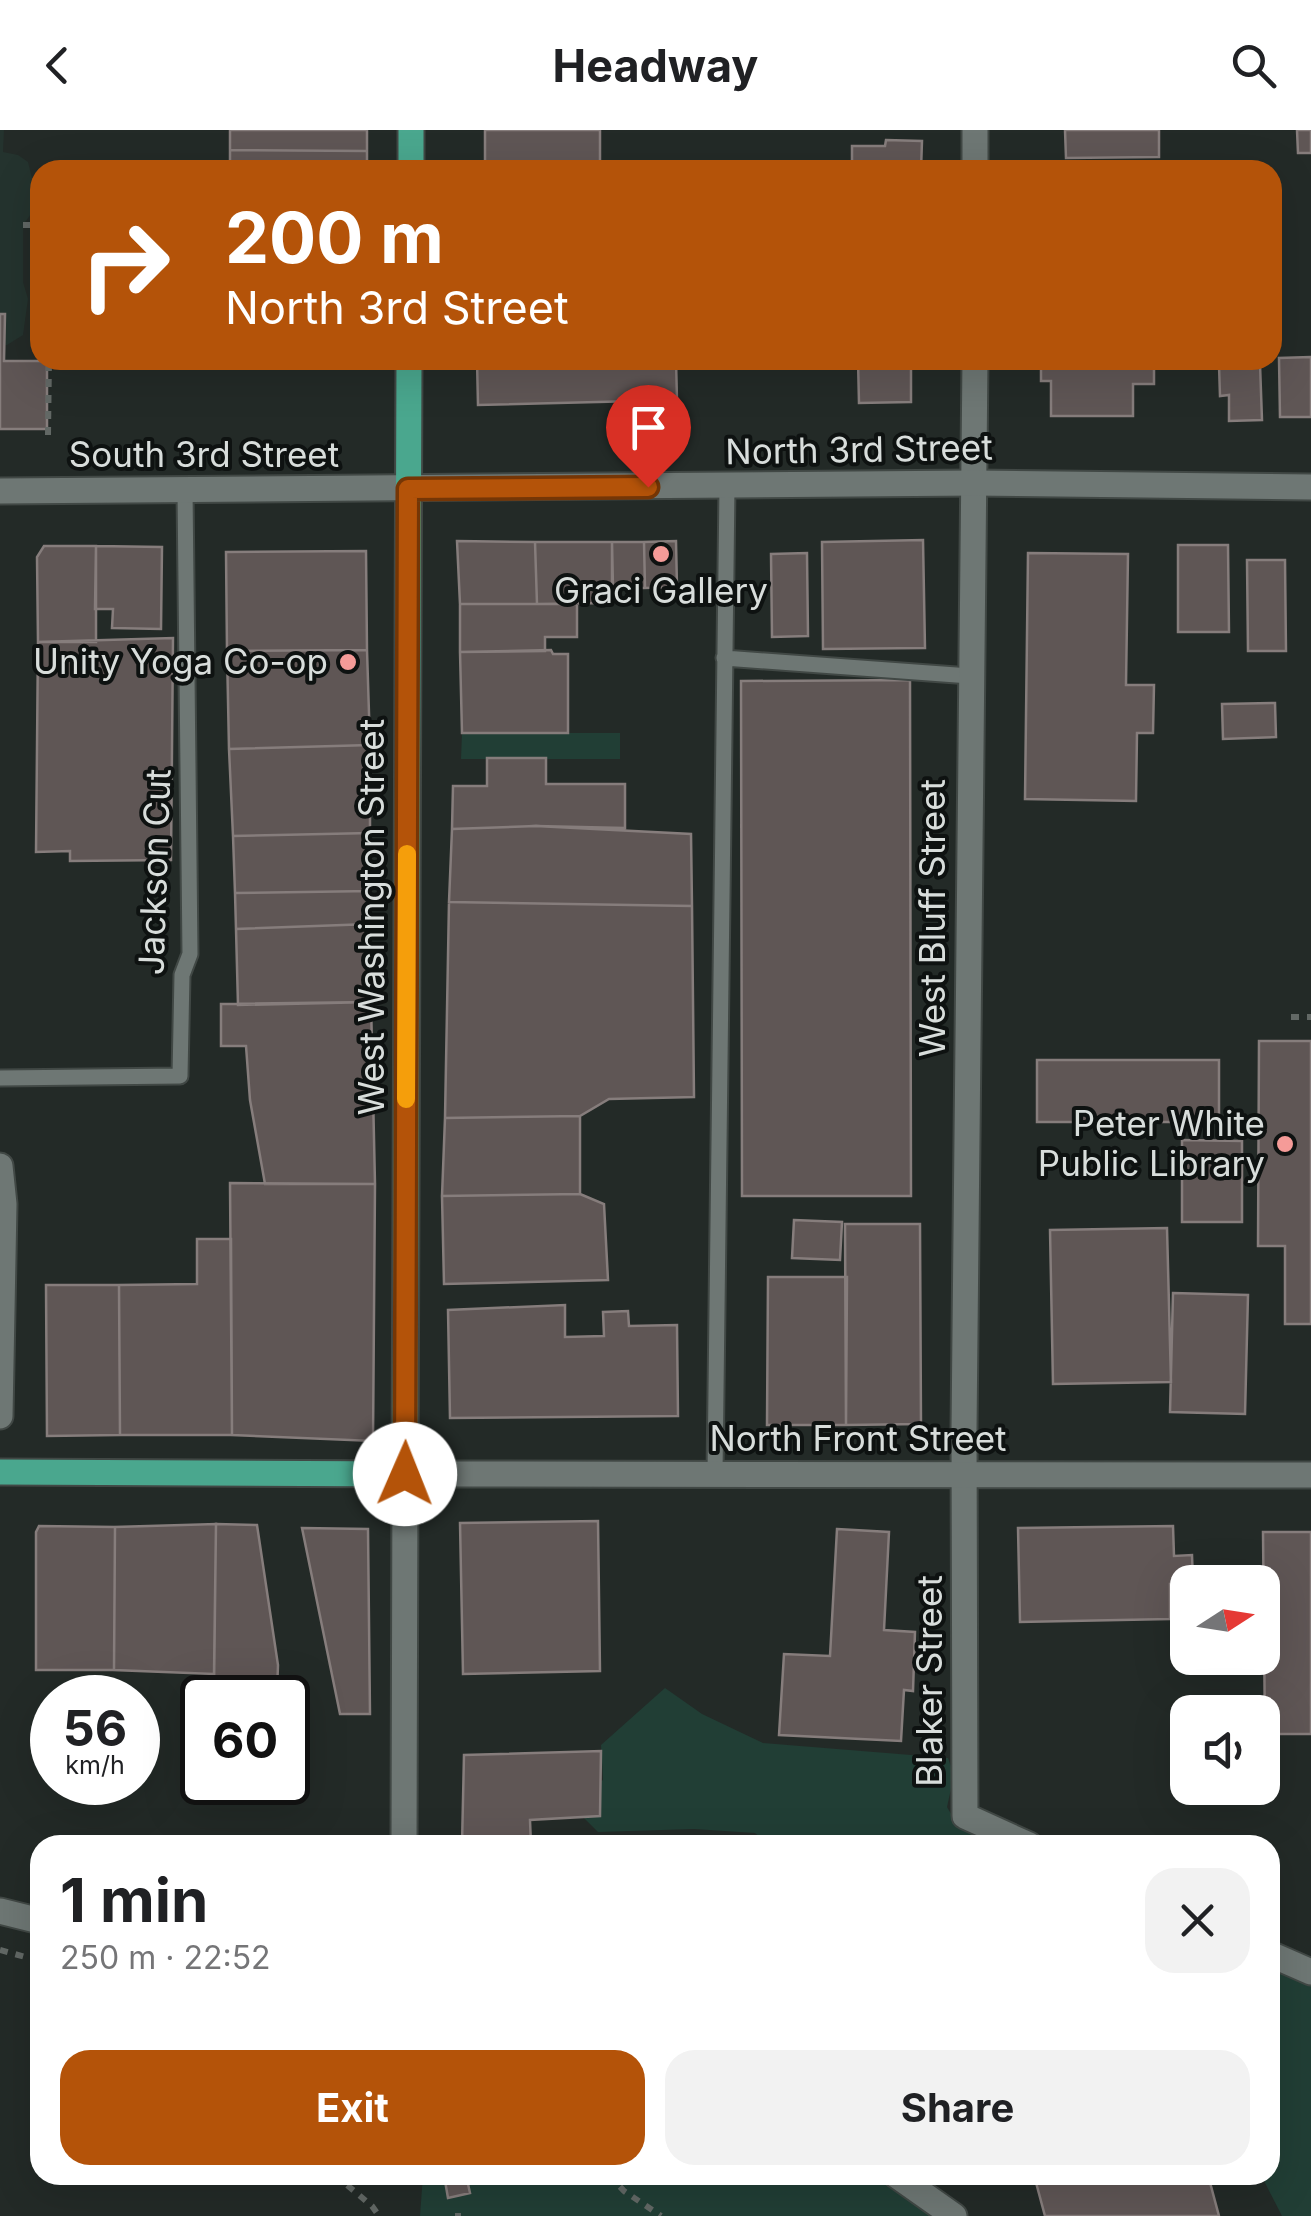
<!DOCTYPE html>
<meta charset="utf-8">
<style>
:root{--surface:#fff;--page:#f2f2f2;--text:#202124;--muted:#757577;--accent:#b45309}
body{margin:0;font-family:Inter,sans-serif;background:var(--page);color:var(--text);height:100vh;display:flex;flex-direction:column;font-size:38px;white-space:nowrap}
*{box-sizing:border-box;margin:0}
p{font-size:32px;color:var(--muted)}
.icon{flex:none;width:55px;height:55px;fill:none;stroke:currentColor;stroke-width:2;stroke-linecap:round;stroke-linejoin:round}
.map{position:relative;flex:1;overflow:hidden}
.sheet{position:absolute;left:30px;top:1705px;width:1250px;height:350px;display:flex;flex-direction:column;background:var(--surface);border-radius:30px;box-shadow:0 10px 40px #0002}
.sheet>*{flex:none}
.guide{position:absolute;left:30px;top:30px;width:1252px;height:210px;border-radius:30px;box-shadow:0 10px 40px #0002;background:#b45309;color:#fff;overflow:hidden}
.needle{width:65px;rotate:78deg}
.buttons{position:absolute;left:1170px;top:1435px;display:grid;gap:20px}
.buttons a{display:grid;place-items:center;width:110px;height:110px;border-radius:20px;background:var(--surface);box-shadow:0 10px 40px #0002;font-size:50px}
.speed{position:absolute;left:30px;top:1545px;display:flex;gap:20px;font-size:50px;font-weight:700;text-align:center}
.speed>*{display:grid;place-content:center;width:130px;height:130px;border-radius:50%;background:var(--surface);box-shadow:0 10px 40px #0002;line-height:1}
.speed small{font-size:25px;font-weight:400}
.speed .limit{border:5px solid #111;border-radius:15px;background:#fff;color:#111}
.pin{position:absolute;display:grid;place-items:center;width:85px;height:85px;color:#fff;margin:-102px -42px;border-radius:50% 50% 50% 0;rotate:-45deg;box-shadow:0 0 10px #0007}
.pin .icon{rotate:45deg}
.me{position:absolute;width:110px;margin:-55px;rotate:1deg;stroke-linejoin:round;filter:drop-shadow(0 0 8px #0008)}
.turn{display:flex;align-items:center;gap:35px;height:210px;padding:0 30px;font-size:45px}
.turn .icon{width:130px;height:130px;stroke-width:2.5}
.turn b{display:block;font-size:70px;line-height:85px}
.round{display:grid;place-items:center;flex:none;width:105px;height:105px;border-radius:30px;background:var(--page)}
.headline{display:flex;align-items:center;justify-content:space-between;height:170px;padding:0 30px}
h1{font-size:60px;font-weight:700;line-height:75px}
.button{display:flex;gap:20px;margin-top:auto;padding:20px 30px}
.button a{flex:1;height:115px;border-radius:30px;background:var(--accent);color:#fff;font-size:40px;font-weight:700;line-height:115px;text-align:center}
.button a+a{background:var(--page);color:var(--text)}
header{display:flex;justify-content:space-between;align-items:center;height:130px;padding:0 30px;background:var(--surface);font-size:45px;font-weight:700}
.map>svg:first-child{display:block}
.built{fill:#24332e}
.green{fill:#213e35}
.building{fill:#5f5655;stroke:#867d7c;stroke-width:2.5}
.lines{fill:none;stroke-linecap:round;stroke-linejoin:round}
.service-casing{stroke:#414845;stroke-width:19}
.minor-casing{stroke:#414845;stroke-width:29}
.tertiary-casing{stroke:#414845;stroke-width:29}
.primary-casing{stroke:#414845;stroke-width:29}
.path{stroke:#626865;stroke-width:6;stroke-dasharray:8 8;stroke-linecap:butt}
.service{stroke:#6e7774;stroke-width:15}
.minor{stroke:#6e7774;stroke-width:25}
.tertiary{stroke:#6e7774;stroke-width:25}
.primary{stroke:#4aa78e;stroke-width:25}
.route-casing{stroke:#753606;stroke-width:25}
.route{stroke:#b45309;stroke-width:18}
.slow{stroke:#f59e0b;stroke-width:18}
.poi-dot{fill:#f59b98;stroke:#0e1211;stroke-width:4}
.labels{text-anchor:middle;stroke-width:8;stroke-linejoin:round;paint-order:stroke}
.street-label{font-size:35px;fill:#d8dddb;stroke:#0e1211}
.poi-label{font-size:35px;fill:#d8dddb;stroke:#0e1211;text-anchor:end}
</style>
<header><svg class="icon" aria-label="back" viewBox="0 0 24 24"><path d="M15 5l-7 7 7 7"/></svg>Headway<svg class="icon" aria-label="search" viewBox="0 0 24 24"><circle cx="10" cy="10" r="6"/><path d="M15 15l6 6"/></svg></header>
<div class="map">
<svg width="1311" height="2086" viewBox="0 0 1311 2086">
<rect width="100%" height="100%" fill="#232a27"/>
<!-- built -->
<path class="built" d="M0 0H4L3 22 18 25 28 32 35 60 36 77 23 95V152L28 169 23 205 7 215H0Z"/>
<!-- green -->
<path class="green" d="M462 603H620V629H461Z
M665 1558 702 1584 763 1613 948 1628 954 1645 947 1677 960 1699 996 1715H769L755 1703 694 1699 598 1702 577 1681 593 1656 603 1650 601 1615Z
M1270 1837 1311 1855V2086H1282L1261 2045H1270Z
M423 2045H896L954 2086H420Z"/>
<!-- building -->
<path class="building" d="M230 0H367V21L230 20Z
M485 0H600V40H485Z
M1065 0H1159V27L1066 28Z
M1297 0H1311V23H1298Z
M886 10 922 11 921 40H852V16H885Z
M230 20 367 21V40H230Z
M0 184H5L4 231H47V299H0Z
M1311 227V287H1280L1279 228Z
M477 230H676L677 270 478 275Z
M858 230H911V272L859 273Z
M1041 230H1154V254H1133V286H1051V251H1041Z
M1260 234 1262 290 1229 291V265L1220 266 1219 235Z
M923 410 925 518 823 519 822 412Z
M457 411 535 412 537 474H460Z
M676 411 677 457 645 458 644 412Z
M535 412H612V473L537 474Z
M612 412H644L645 458H613Z
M1178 415H1228L1229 502H1178Z
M44 416H96V512H38L37 427Z
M96 416 162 417 161 499 112 498 113 479H95Z
M366 421 367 520 227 521 226 422Z
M807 423 808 506 772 507 771 424Z
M1028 423 1128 424 1126 555H1154L1153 603H1137L1136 671 1025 669Z
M1247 430H1285L1286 521H1248Z
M460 474H577V507H545V521L460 522Z
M173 508 171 730 70 731V721L36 722 38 512Z
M367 520 370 615 229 619 227 521Z
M551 520 553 524H568V603H462L460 522Z
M910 550 911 1066H742L741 551Z
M1275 573 1276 607 1223 609 1222 574Z
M370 615V703L233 706 229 619Z
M487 628H546V654H625V698L536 696 452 699 453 656H487Z
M536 696 691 704 692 776 449 772 452 699Z
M370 703V761L235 763 233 706Z
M370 761V794L236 799 235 763Z
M449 772 692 776 694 967 609 969 580 986 445 988Z
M370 794 371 872 238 875 236 799Z
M371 872 375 1054H265L250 970 246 916H221V874Z
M1259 911H1311V1194H1285V1116H1258Z
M1037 930H1219V992H1037Z
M580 986V1064L442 1066 445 988Z
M1182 1010 1242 1011V1092H1182Z
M230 1053 375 1054 373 1311 232 1305Z
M580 1064 604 1074 608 1150 444 1154 442 1066Z
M794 1090 842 1092 840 1130 792 1128Z
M845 1094H920L921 1294 846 1295Z
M1167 1098 1171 1252 1053 1254 1050 1100Z
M197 1109H231L232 1305H120L119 1155 197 1154Z
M768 1147H847L846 1295H767Z
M46 1155H119L120 1305 47 1306Z
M1173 1163 1248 1165 1245 1284 1170 1282Z
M565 1175V1207L604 1206 603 1182 628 1181 629 1196 677 1195 678 1286 450 1288 448 1180Z
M598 1391 600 1541 463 1544 460 1393Z
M216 1394 257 1395 278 1535 277 1562 214 1558Z
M216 1394 214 1544 114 1540 115 1397Z
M39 1396 115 1397 114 1540H36V1402Z
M1173 1396 1174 1426 1192 1425 1193 1452 1170 1454V1489L1020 1492 1018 1398Z
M302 1398 368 1399 370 1584H340Z
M837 1399 889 1402 884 1500 915 1502 913 1561 904 1560 901 1611 779 1605 784 1524 830 1526Z
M1263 1402H1311V1604H1265Z
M601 1621 600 1686 530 1690 531 1715H462L464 1625Z
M444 2045H466L470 2063 448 2068Z
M1034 2045H1208L1219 2086H1045Z"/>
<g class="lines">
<!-- service casing -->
<g class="service-casing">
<path id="service" d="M724 528 970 546
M0 948 180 946 182 845 190 824 185 360
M715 1343 727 356"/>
</g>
<!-- minor casing -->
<g class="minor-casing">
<path id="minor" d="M975 0V40
M975 230 964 1300 965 1686 1029 1715
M0 1036 4 1074 0 1286
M1270 1824 1311 1842"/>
</g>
<!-- tertiary casing -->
<g class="tertiary-casing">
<path id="tertiary" d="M0 361 975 353 1311 357
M404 1715 405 1344 1311 1345
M0 1781 40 1791
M896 2045 954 2086"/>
</g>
<!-- primary casing -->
<g class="primary-casing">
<path id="primary" d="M411 40V0
M0 1342 405 1344 409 230"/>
</g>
<!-- path -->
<path class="path" d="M23 95H40
M48 305 49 230
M1291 887H1311
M0 1820 40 1831
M335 2045 372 2076 379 2086
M609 2045 624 2061 661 2086
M458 2086V2083"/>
<!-- service -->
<use href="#service" class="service"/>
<!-- minor -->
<use href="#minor" class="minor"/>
<!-- tertiary -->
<use href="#tertiary" class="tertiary"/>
<!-- primary -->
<use href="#primary" class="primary"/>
</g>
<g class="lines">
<!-- route casing -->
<g class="route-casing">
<path id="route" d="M405 1344 408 359 648 357"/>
</g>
<!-- route -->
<use href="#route" class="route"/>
<!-- slow -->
<path class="slow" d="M406 969 407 724"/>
</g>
<!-- markers -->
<g class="poi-dot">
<circle cx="661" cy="424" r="10"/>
<circle cx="348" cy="532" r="10"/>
<circle cx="1285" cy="1014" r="10"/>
</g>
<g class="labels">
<!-- street labels -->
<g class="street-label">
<text transform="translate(859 320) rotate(-1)" y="12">North 3rd Street</text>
<text x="204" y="337">South 3rd Street</text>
<text transform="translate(155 742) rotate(-88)" y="12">Jackson Cut</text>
<text transform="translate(372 787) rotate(-90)" y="12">West Washington Street</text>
<text transform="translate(933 788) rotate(-90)" y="12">West Bluff Street</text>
<text x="858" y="1321">North Front Street</text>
<text transform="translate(930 1551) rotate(-90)" y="12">Blaker Street</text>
</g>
<!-- poi labels -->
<g class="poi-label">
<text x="661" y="473" text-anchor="middle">Graci Gallery</text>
<text x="328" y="544">Unity Yoga Co-op</text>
<text x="1265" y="1006">Peter White<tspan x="1265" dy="40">Public Library</tspan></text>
</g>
</g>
</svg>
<div class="buttons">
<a><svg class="needle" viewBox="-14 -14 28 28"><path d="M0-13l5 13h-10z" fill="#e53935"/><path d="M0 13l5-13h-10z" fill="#757577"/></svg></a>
<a><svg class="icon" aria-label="sound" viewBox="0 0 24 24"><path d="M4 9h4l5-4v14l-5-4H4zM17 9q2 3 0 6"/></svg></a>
</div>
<div class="speed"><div>56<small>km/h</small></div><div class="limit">60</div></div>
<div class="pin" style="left:648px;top:357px;background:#d93025"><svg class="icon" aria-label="arrive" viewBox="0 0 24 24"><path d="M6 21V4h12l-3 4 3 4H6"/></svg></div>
<svg class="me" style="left:405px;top:1344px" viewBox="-20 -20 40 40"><circle r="19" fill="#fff"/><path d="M0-13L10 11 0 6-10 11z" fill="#b45309"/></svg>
<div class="guide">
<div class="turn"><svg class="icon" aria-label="right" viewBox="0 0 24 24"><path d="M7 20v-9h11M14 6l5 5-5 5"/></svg><div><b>200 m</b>North 3rd Street</div></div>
</div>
<section class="sheet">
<div class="headline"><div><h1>1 min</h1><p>250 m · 22:52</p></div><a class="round"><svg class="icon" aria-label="close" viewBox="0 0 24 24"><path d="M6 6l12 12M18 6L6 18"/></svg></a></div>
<div class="button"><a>Exit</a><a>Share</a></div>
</section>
</div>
